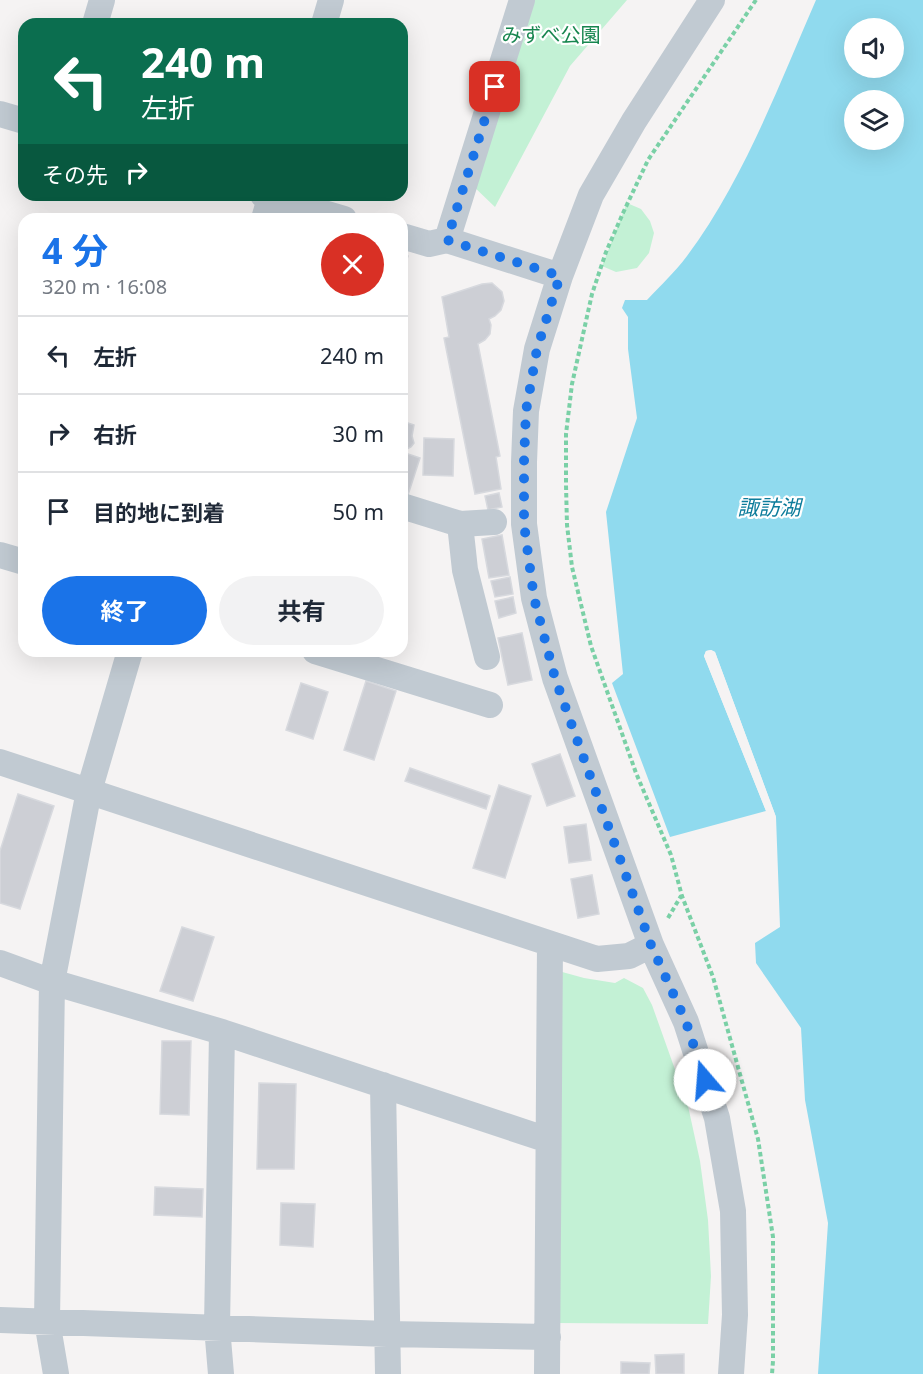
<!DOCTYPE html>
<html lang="ja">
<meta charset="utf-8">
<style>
:root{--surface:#fff;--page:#f2f2f3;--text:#1f2937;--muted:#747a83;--line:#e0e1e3;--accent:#1a73e8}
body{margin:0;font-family:"Noto Sans","Noto Sans JP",sans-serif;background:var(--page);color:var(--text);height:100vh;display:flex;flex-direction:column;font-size:22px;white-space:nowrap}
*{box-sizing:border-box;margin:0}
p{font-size:20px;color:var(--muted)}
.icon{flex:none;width:33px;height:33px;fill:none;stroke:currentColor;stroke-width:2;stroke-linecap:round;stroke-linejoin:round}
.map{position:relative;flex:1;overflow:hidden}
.side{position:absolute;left:18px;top:213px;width:390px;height:444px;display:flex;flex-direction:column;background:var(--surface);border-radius:18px;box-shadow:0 6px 24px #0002}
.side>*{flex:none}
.banner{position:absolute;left:18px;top:18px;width:390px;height:183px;border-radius:18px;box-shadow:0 6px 24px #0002;background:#0b6e4f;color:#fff;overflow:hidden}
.fabs{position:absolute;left:844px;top:18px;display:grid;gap:12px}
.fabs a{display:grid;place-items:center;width:60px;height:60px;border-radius:50%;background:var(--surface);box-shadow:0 6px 24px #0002;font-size:30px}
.pin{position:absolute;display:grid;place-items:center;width:51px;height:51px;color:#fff;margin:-26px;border-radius:12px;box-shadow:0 3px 9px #0006}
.me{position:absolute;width:66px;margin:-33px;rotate:342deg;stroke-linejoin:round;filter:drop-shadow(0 0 4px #0008)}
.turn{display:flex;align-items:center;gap:21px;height:126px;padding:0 24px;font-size:27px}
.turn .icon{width:78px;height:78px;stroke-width:2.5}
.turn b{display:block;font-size:42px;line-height:51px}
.then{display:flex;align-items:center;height:57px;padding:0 24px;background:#0003;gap:12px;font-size:22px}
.round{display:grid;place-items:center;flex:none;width:63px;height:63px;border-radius:32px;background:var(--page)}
.overview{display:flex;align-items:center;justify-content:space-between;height:102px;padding:0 24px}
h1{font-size:36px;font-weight:700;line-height:45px;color:var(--accent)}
.action{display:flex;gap:12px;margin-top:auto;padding:12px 24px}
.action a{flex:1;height:69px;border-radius:36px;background:var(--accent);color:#fff;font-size:24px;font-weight:700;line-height:69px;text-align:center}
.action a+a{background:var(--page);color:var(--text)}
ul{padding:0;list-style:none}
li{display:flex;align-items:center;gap:18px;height:78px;padding:0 24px;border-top:2px solid var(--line)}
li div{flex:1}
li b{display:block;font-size:22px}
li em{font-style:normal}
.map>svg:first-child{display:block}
.green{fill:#c3f1d5}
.water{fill:#90daee;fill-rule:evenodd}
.pier{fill:#f5f3f3}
.building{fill:#cdcfd5;stroke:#d7d9de;stroke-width:1.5}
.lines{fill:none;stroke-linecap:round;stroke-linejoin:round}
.path{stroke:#7ad0a6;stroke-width:4;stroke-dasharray:4.5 3;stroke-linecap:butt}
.minor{stroke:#c1cad2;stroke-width:26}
.route{stroke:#1a73e8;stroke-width:10;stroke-dasharray:0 18}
.labels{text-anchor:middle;stroke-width:4.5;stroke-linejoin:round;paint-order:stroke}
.park-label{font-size:20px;fill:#17864f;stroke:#fff}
.water-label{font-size:21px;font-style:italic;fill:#0c7c9b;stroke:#fff}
</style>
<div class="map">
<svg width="923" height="1374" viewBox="0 0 923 1374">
<rect width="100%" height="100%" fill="#f5f3f3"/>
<!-- green -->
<path class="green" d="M526 0H627L570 66 495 207 470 183Z
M627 203 641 209 650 221 654 233 649 253 637 268 616 272 602 266Z
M555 970 584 978 615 983 624 978 643 988 652 1005 688 1106 700 1161 708 1220 711 1276 708 1324 555 1323Z"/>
<!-- water -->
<path class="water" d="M816 0H923V1374H818L828 1223 805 1100 801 1028 756 963 755 943 780 927 776 817 715 652 711 650 706 651 704 656 766 811 670 837 612 683 623 674 606 512 637 418 628 349V317L622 308 625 300H647C660 286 675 272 687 256 744 179 778 87 816 0ZM855 28H894V68H855ZM855 100H894V140H855Z"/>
<!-- pier -->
<path class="pier" d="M711 650 715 652 776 817 771 814 712 654H708L707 656 769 809V812L766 811 704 656 706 651Z"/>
<!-- building -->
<path class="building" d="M402 254 408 256 402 275Z
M492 283 502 292 504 301 501 310 495 316 489 319 491 325 490 334 485 340 478 344 500 456 496 457 501 489 475 494 444 338 449 337 442 297 482 284Z
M402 421 414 425 412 436 414 443 411 447 407 449 402 447Z
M424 438 454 439 453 476 423 475Z
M402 452 420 458 408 495 402 493Z
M499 493 502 507 488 510 485 496Z
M502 535 509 575 489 578 482 539Z
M510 577 513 594 495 597 491 581Z
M513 597 516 613 499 618 495 601Z
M522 633 532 680 508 685 498 638Z
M366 681 396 691 374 760 344 750Z
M301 683 328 692 313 739 286 730Z
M560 754 575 796 547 806 532 764Z
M410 768 490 796 486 809 405 781Z
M499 785 531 796 505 878 473 868Z
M18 794 54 806 20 909 0 903V851Z
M586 824 591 860 569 863 564 827Z
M592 875 599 914 578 918 571 879Z
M182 927 214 937 193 1001 160 991Z
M162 1041H191L189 1115 160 1114Z
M259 1083 296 1084 294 1169H257Z
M155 1187 203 1189 202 1217 154 1215Z
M281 1203 315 1204 313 1247 280 1245Z
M684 1354V1374H656L655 1355Z
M621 1362 650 1363 649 1374H621Z"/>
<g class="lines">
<!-- path -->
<path class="path" d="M756 0 648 160 623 213 606 252 592 294 572 384 566 434V485L567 525 572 567 591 646 636 773 671 855 682 896 713 977 758 1139 773 1237V1361L772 1374
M668 918 681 896"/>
<!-- minor -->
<path class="minor" d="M712 0 634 121 591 195 560 276 537 349 526 411 524 462V524L534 598 555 678 651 945 686 1022 717 1118 733 1211 735 1315 731 1374
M95 24 102 0
M324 24 331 0
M0 114 24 121
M263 195 344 219
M264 219 271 195
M402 236 429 244 447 240 560 276
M447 240 522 0
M402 506 460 524 494 522
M460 524 465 570 487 657
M0 555 24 562
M315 651 490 705
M0 762 597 959 629 956 651 945
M0 963 52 982 222 1032 548 1140
M383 1085 388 1374
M0 1320 387 1334 548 1337
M56 1374 47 1321 52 982 89 791 130 651
M221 1374 217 1327 222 1032
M547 1374 550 944"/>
</g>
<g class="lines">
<!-- route -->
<path class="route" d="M495 87 447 240 560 276 537 349 526 411 524 462V524L534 598 555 678 571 723 651 945 686 1022 705 1080"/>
</g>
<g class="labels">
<!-- park labels -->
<g class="park-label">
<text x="551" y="42">みずべ公園</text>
</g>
<!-- water labels -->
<g class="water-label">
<text x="769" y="515">諏訪湖</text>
</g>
</g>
</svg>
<div class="fabs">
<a><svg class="icon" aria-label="sound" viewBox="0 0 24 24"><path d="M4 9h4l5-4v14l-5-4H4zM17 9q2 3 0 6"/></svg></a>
<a><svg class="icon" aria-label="layers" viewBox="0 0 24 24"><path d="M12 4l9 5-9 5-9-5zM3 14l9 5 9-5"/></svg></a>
</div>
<div class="pin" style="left:495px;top:87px;background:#d93025"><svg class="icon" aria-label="arrive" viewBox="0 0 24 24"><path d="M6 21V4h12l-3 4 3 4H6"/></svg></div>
<svg class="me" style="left:705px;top:1080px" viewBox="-20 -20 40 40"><circle r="19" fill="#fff"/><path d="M0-13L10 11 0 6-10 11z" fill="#1a73e8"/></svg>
<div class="banner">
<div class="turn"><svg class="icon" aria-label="left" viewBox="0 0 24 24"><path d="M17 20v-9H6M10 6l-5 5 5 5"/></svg><div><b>240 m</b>左折</div></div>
<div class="then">その先<svg class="icon" aria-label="right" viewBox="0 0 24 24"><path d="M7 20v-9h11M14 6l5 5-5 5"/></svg></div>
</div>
<section class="side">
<div class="overview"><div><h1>4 分</h1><p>320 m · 16:08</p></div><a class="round" style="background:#d93025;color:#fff"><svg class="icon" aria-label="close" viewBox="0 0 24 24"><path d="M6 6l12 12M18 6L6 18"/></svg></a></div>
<ul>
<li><svg class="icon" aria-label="left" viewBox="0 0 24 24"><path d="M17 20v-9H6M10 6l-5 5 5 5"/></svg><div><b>左折</b></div><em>240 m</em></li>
<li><svg class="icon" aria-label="right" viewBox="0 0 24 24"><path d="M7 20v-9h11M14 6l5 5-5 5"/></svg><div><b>右折</b></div><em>30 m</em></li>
<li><svg class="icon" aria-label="arrive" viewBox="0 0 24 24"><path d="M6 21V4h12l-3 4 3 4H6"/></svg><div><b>目的地に到着</b></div><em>50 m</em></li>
</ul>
<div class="action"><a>終了</a><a>共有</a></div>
</section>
</div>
